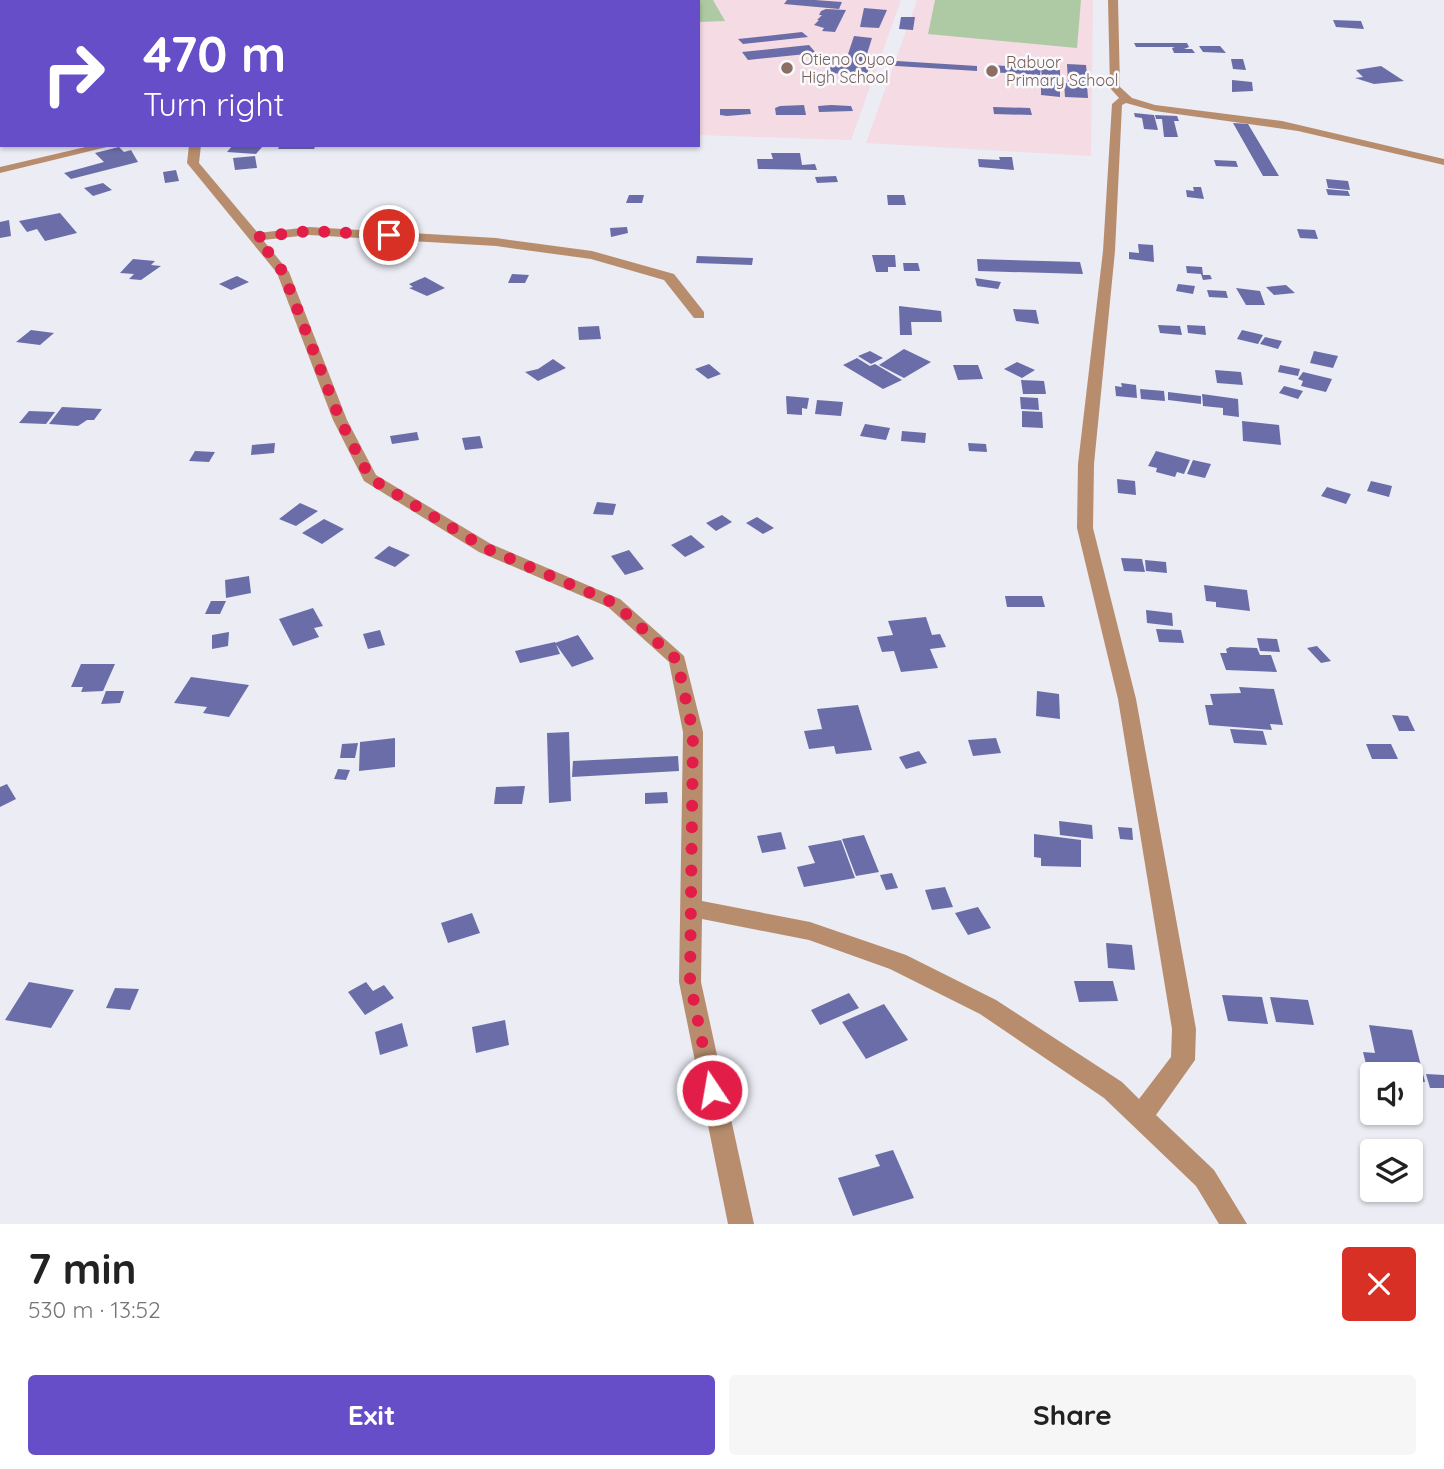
<!DOCTYPE html>
<meta charset="utf-8">
<style>
:root{--surface:#fff;--page:#f6f6f6;--text:#222;--muted:#767676;--accent:#654ec7}
body{margin:0;font-family:Quicksand,sans-serif;background:var(--page);color:var(--text);height:100vh;display:flex;flex-direction:column;font-size:26px;white-space:nowrap}
*{box-sizing:border-box;margin:0}
p{font-size:23px;color:var(--muted)}
.icon{flex:none;width:38px;height:38px;fill:none;stroke:currentColor;stroke-width:2;stroke-linecap:round;stroke-linejoin:round}
.map{position:relative;height:1224px;overflow:hidden}
.panel{display:flex;flex-direction:column;background:var(--surface);flex:1}
.panel>*{flex:none}
.hud{position:absolute;left:0px;top:0px;width:700px;height:147px;box-shadow:0 2px 5px #0004;background:#654ec7;color:#fff;overflow:hidden}
.tools{position:absolute;left:1360px;top:1062px;display:grid;gap:14px}
.tools a{display:grid;place-items:center;width:63px;height:63px;border-radius:7px;background:var(--surface);box-shadow:0 2px 5px #0004;font-size:35px}
.pin{position:absolute;display:grid;place-items:center;width:60px;height:60px;color:#fff;margin:-30px;border:4px solid #fff;border-radius:50%;box-shadow:0 2px 7px #0007}
.me{position:absolute;width:77px;margin:-38px;rotate:348deg;stroke-linejoin:round;filter:drop-shadow(0 0 5px #0008)}
.turn{display:flex;align-items:center;gap:24px;height:147px;padding:0 28px;font-size:32px}
.turn .icon{width:91px;height:91px;stroke-width:2.5}
.turn b{display:block;font-size:49px;line-height:60px}
.round{display:grid;place-items:center;flex:none;width:74px;height:74px;border-radius:7px;background:var(--page)}
.head{display:flex;align-items:center;justify-content:space-between;height:119px;padding:0 28px}
h1{font-size:42px;font-weight:700;line-height:52px}
.primary-button{display:flex;gap:14px;margin-top:auto;padding:14px 28px}
.primary-button a{flex:1;height:80px;border-radius:7px;background:var(--accent);color:#fff;font-size:28px;font-weight:700;line-height:80px;text-align:center}
.primary-button a+a{background:var(--page);color:var(--text)}
.map>svg:first-child{display:block}
.education{fill:#f5dbe3}
.green{fill:#aecaa4}
.building{fill:#6b6da9}
.lines{fill:none;stroke-linecap:round;stroke-linejoin:round}
.minor{fill:#b88d6e;fill-rule:evenodd}
.route{stroke:#e11d48;stroke-width:12;stroke-dasharray:0 21.6}
.education-dot{fill:#8d6e63;stroke:#f9fafe;stroke-width:2.5}
.labels{text-anchor:middle;stroke-width:5;stroke-linejoin:round;paint-order:stroke}
.far-education-label{font-size:16px;fill:#785e54;stroke:#f9fafe;text-anchor:start}
</style>
<div class="map">
<svg width="1444" height="1224" viewBox="0 0 1444 1224">
<rect width="100%" height="100%" fill="#ebecf4"/>
<!-- education -->
<path class="education" d="M536 0H901L851 140 698 135V2H516Z
M917 0H1093L1091 156 866 143Z"/>
<!-- green -->
<path class="green" d="M582 0H713L725 21 698 22V2Z
M935 0H1081L1077 48 928 34Z"/>
<!-- building -->
<path class="building" d="M787 0H815L842 2 839 9 784 4Z
M864 8 887 10 879 28 860 27Z
M826 9 846 10 835 32 822 31 824 28 814 25 819 20H817L822 15H819L821 11Z
M901 17H915L913 30 899 29Z
M1333 20 1361 21 1364 29 1336 27Z
M802 32 808 37 743 44 738 39Z
M854 36 872 38 863 67H869L867 75 829 73 831 65 844 66Z
M1134 43H1187L1189 47 1184 49H1192L1195 53H1174L1172 48 1175 47H1136Z
M809 45 816 53 748 60 742 52Z
M1199 46H1220L1226 53 1203 52Z
M1231 59H1243L1246 70 1233 69Z
M881 60 977 66V71L880 65Z
M1067 64 1086 65 1088 84 1068 83Z
M990 65 1041 68 1040 75 990 72Z
M1381 66 1404 81 1374 84 1355 78 1363 77 1356 70Z
M1041 69 1060 70V78L1042 77Z
M1232 80 1252 82 1253 91 1232 92Z
M1041 81 1060 82V97L1041 95Z
M1064 83 1087 85 1088 98 1065 97Z
M804 105 806 115H776L775 108 780 106Z
M831 105 851 106 853 111 819 112 818 106Z
M993 107 1030 108 1032 115 994 114Z
M720 109H750L751 114 727 116 720 115Z
M1134 113 1154 115 1158 130 1144 129 1142 118 1135 117Z
M1155 115 1177 116 1179 121H1174L1178 137H1164L1162 119H1156Z
M1233 123 1248 124 1279 176H1263Z
M233 145H235L262 147 256 154 227 152Z
M280 145H316L314 149H278Z
M119 147 124 152 131 150 138 162 71 179 64 173 104 162 95 153Z
M771 153H800L802 165 815 164 817 170 758 169 757 159H773Z
M255 156 257 168 235 170 233 158Z
M999 157H1012L1014 170 979 167 978 159 1000 160Z
M1214 160 1236 161 1238 167 1216 166Z
M176 170 179 181 165 183 163 172Z
M836 176 838 182 817 183 815 177Z
M1326 179 1348 181 1350 190 1328 188Z
M103 183 112 190 93 196 84 188Z
M1193 187H1201L1204 199 1187 197 1186 190 1194 191Z
M1326 189 1348 191 1350 196 1328 195Z
M629 195H644L642 203H626Z
M887 195H904L906 205H888Z
M60 213 77 233 45 241 37 229 27 232 19 221Z
M9 220 11 236 0 238V222Z
M627 227 628 233 611 237 610 228Z
M1297 229 1315 230 1318 239 1300 238Z
M1138 244 1153 245 1154 262 1129 259V252L1139 253Z
M872 255H895L896 267H888V272H876Z
M697 256 753 258 752 265 696 263Z
M133 259 155 261 151 265 161 266 141 280 129 279 134 274 120 273Z
M977 259 1080 262 1083 274 978 271Z
M903 263H918L920 271H904Z
M1186 266 1202 267 1203 275H1210L1212 279 1203 280 1201 274 1187 273Z
M512 274 529 275 525 283H508Z
M237 276 249 282 231 290 219 284Z
M425 277 445 288 427 296 409 288 413 287 409 284Z
M975 278 1001 282 998 289 977 286Z
M1178 284 1195 286 1193 294 1176 291Z
M1286 285 1295 293 1274 295 1266 287Z
M1236 288 1260 291 1265 305H1246Z
M1207 290 1226 291 1228 298 1209 297Z
M899 306 941 311 942 322H911L912 335H900Z
M1013 309 1036 310 1039 324 1016 321Z
M1158 325 1180 326 1182 335 1160 333Z
M1187 325 1205 326 1206 335 1188 333Z
M599 326 601 339 579 340 578 327Z
M31 330 54 333 40 345 16 342Z
M1242 330 1263 335 1258 344 1237 339Z
M1265 337 1282 341 1278 349 1260 344Z
M904 349 931 362 904 378 879 365Z
M870 351 883 358 871 364 858 356Z
M1314 351 1338 356 1333 368 1310 363Z
M857 358 870 366 875 364 902 380 883 389 843 365Z
M553 359 566 368 538 381 525 372 538 369Z
M1017 362 1035 370 1022 378 1004 369Z
M709 364 721 374 708 379 695 369Z
M953 365H978L983 379 958 380Z
M1280 365 1300 369 1298 376 1278 372Z
M1215 370 1241 372 1243 385 1217 383Z
M1303 372 1332 379 1326 392 1301 386 1303 381 1298 379Z
M1021 380 1044 381 1046 394H1023Z
M1121 383 1136 385 1137 398 1116 396 1115 386 1122 387Z
M1284 386 1303 391 1298 399 1279 393Z
M1140 389 1164 391 1165 401 1141 399Z
M1168 392 1201 396V404L1168 400Z
M1202 394 1238 399 1239 417 1223 415V408L1203 406Z
M786 396 809 398 807 409 802 408V415L787 414Z
M1020 397 1038 398 1039 410 1021 409Z
M817 400 843 402 841 416 815 414Z
M62 407 102 409 94 420H87L78 426 49 424Z
M29 411 55 412 46 424 19 423Z
M1022 411 1042 412 1043 428 1022 427Z
M1242 421 1279 425 1281 445 1243 441Z
M865 424 890 428 886 440 860 436Z
M902 431 926 433 925 443 901 441Z
M417 432 419 440 392 444 390 436Z
M480 436 483 448 465 450 462 438Z
M275 443 274 453 251 455 252 445Z
M968 443 986 444 987 452 969 451Z
M195 451 215 452 209 462 189 461Z
M1156 451 1190 460 1184 474 1177 472 1175 477 1156 472 1157 468 1148 466Z
M1193 460 1211 464 1205 478 1187 474Z
M1117 479 1135 481 1136 495 1118 493Z
M1371 481 1392 486 1389 497 1367 491Z
M1327 487 1351 494 1346 504 1321 496Z
M597 502 616 504 613 515 593 514Z
M300 503 318 511 296 526 279 519Z
M722 515 732 522 716 531 706 523Z
M757 517 774 528 763 534 746 523Z
M324 519 344 529 322 544 302 533Z
M691 535 705 547 685 557 671 545Z
M389 546 410 555 395 567 374 558Z
M629 550 644 569 625 575 611 556Z
M1121 558 1142 559 1145 572 1124 571Z
M1145 560 1166 562 1167 573 1146 571Z
M249 576 251 593 226 598 225 580Z
M1204 585 1247 590 1250 611 1216 607V602L1206 601Z
M1005 596H1042L1045 607H1007Z
M211 601H226L220 614H205Z
M313 608 323 626 314 628 319 637 293 646 279 619Z
M1146 610 1172 613 1173 626 1147 623Z
M926 617 932 635 940 634 946 647 930 649 938 668 901 672 894 651 882 652 877 637 893 635 888 621Z
M1156 629 1181 630 1184 643 1159 642Z
M380 630 385 645 368 649 363 634Z
M229 632 228 646 212 649V635Z
M578 635 594 659 572 667 555 643Z
M1257 638 1277 639 1280 652 1260 651Z
M555 642 560 654 520 663 515 651Z
M1317 646 1331 661 1321 663 1307 648Z
M1230 647 1257 648 1260 655H1271L1277 672 1226 670 1220 653H1227L1226 649Z
M81 664H115L103 691 81 692 83 687H71Z
M191 677 249 685 229 717 203 713 207 707 174 703Z
M1239 687 1274 689 1283 725 1270 724 1272 730 1209 725 1205 705H1213L1210 694 1241 693Z
M106 691H124L120 703 101 704Z
M1037 691 1059 694 1060 719 1036 716Z
M858 705 872 750 836 754 834 746 809 749 804 731 822 729 817 709Z
M1392 715 1408 716 1415 731H1399Z
M1230 729 1263 731 1267 745 1234 743Z
M569 732 571 801 549 803 547 733Z
M395 738V767L359 771 360 742Z
M996 738 1001 753 973 756 968 740Z
M358 743 355 758H340L342 744Z
M1366 744H1391L1398 759H1372Z
M919 751 927 763 906 769 899 757Z
M678 756 679 771 572 777 573 761Z
M338 769 350 770 346 780 334 779Z
M7 784 16 799 0 807V787Z
M525 786 522 804H494L496 787Z
M667 792 668 803 645 804V793Z
M1059 821 1092 825 1093 839 1060 835Z
M1118 827 1132 828 1133 840 1120 839Z
M781 832 786 849 762 853 757 836Z
M1034 834 1081 840V867L1041 866V858L1034 857Z
M864 835 879 872 856 876 842 839Z
M841 840 855 878 804 887 797 867 815 863 808 846Z
M892 873 898 888 886 890 880 875Z
M945 887 953 907 932 910 925 890Z
M978 907 991 928 968 935 955 913Z
M472 913 480 933 448 943 441 923Z
M1106 943 1132 945 1135 970 1108 968Z
M1074 981H1113L1118 1001 1079 1002Z
M29 982 74 990 51 1028 5 1020Z
M366 982 373 991 384 985 394 998 365 1015 348 992Z
M115 988 139 989 130 1010 106 1008Z
M849 993 859 1008 820 1025 811 1010Z
M1222 995 1262 997 1268 1024 1228 1021Z
M1270 997 1308 1000 1314 1025 1276 1022Z
M884 1004 908 1040 866 1059 842 1022Z
M505 1020 509 1045 476 1053 472 1027Z
M402 1023 408 1046 380 1055 375 1032Z
M1369 1025 1412 1030 1425 1082 1410 1081V1074L1369 1076 1363 1052 1375 1053Z
M1426 1074 1444 1075V1088H1430Z
M893 1150 914 1198 853 1216 838 1178 880 1166 875 1155Z"/>
<g class="lines">
<!-- minor -->
<path class="minor" d="M277 0H287L276 2Z
M1108 0H1118L1120 87 1132 98 1155 105 1282 121 1444 159V165L1298 131 1155 111 1126 103 1122 105 1115 251 1094 464 1093 528 1136 699 1196 1029 1195 1060 1156 1115 1214 1170 1247 1224H1219L1196 1186 1104 1098 980 1014 890 969 809 940 702 919 701 982 754 1224H728L679 982 683 732 669 662 608 607 479 552 364 481 333 420 277 273 187 163 189 145H201L199 163 258 233 309 227 496 238 592 251 674 274 704 312V318H694L664 280 591 259 496 246 309 235 263 240 289 272 347 420 376 475 491 544 620 599 684 656 703 732 702 901 810 922 906 955 996 1000 1122 1082 1139 1099 1171 1057 1172 1029 1118 699 1077 528 1078 464 1103 251 1112 104 1119 98 1110 88Z
M94 145H115L0 173V167Z"/>
</g>
<g class="lines">
<!-- route -->
<path class="route" d="M389 235 309 231 257 237 283 272 340 420 370 478 485 548 614 603 677 660 693 732 690 982 712 1090"/>
</g>
<!-- markers -->
<g class="education-dot">
<circle cx="787" cy="68" r="7"/>
<circle cx="992" cy="71" r="7"/>
</g>
<g class="labels">
<!-- far-education labels -->
<g class="far-education-label">
<text x="801" y="65">Otieno Oyoo<tspan x="801" dy="18">High School</tspan></text>
<text x="1006" y="68">Rabuor<tspan x="1006" dy="18">Primary School</tspan></text>
</g>
</g>
</svg>
<div class="tools">
<a><svg class="icon" aria-label="sound" viewBox="0 0 24 24"><path d="M4 9h4l5-4v14l-5-4H4zM17 9q2 3 0 6"/></svg></a>
<a><svg class="icon" aria-label="layers" viewBox="0 0 24 24"><path d="M12 4l9 5-9 5-9-5zM3 14l9 5 9-5"/></svg></a>
</div>
<div class="pin" style="left:389px;top:235px;background:#d93025"><svg class="icon" aria-label="arrive" viewBox="0 0 24 24"><path d="M6 21V4h12l-3 4 3 4H6"/></svg></div>
<svg class="me" style="left:712px;top:1090px" viewBox="-20 -20 40 40"><circle r="17" fill="#e11d48" stroke="#fff" stroke-width="3"/><path d="M0-11L8 9 0 5-8 9z" fill="#fff"/></svg>
<div class="hud">
<div class="turn"><svg class="icon" aria-label="right" viewBox="0 0 24 24"><path d="M7 20v-9h11M14 6l5 5-5 5"/></svg><div><b>470 m</b>Turn right</div></div>
</div>
</div>
<section class="panel">
<div class="head"><div><h1>7 min</h1><p>530 m · 13:52</p></div><a class="round" style="background:#d93025;color:#fff"><svg class="icon" aria-label="close" viewBox="0 0 24 24"><path d="M6 6l12 12M18 6L6 18"/></svg></a></div>
<div class="primary-button"><a>Exit</a><a>Share</a></div>
</section>
